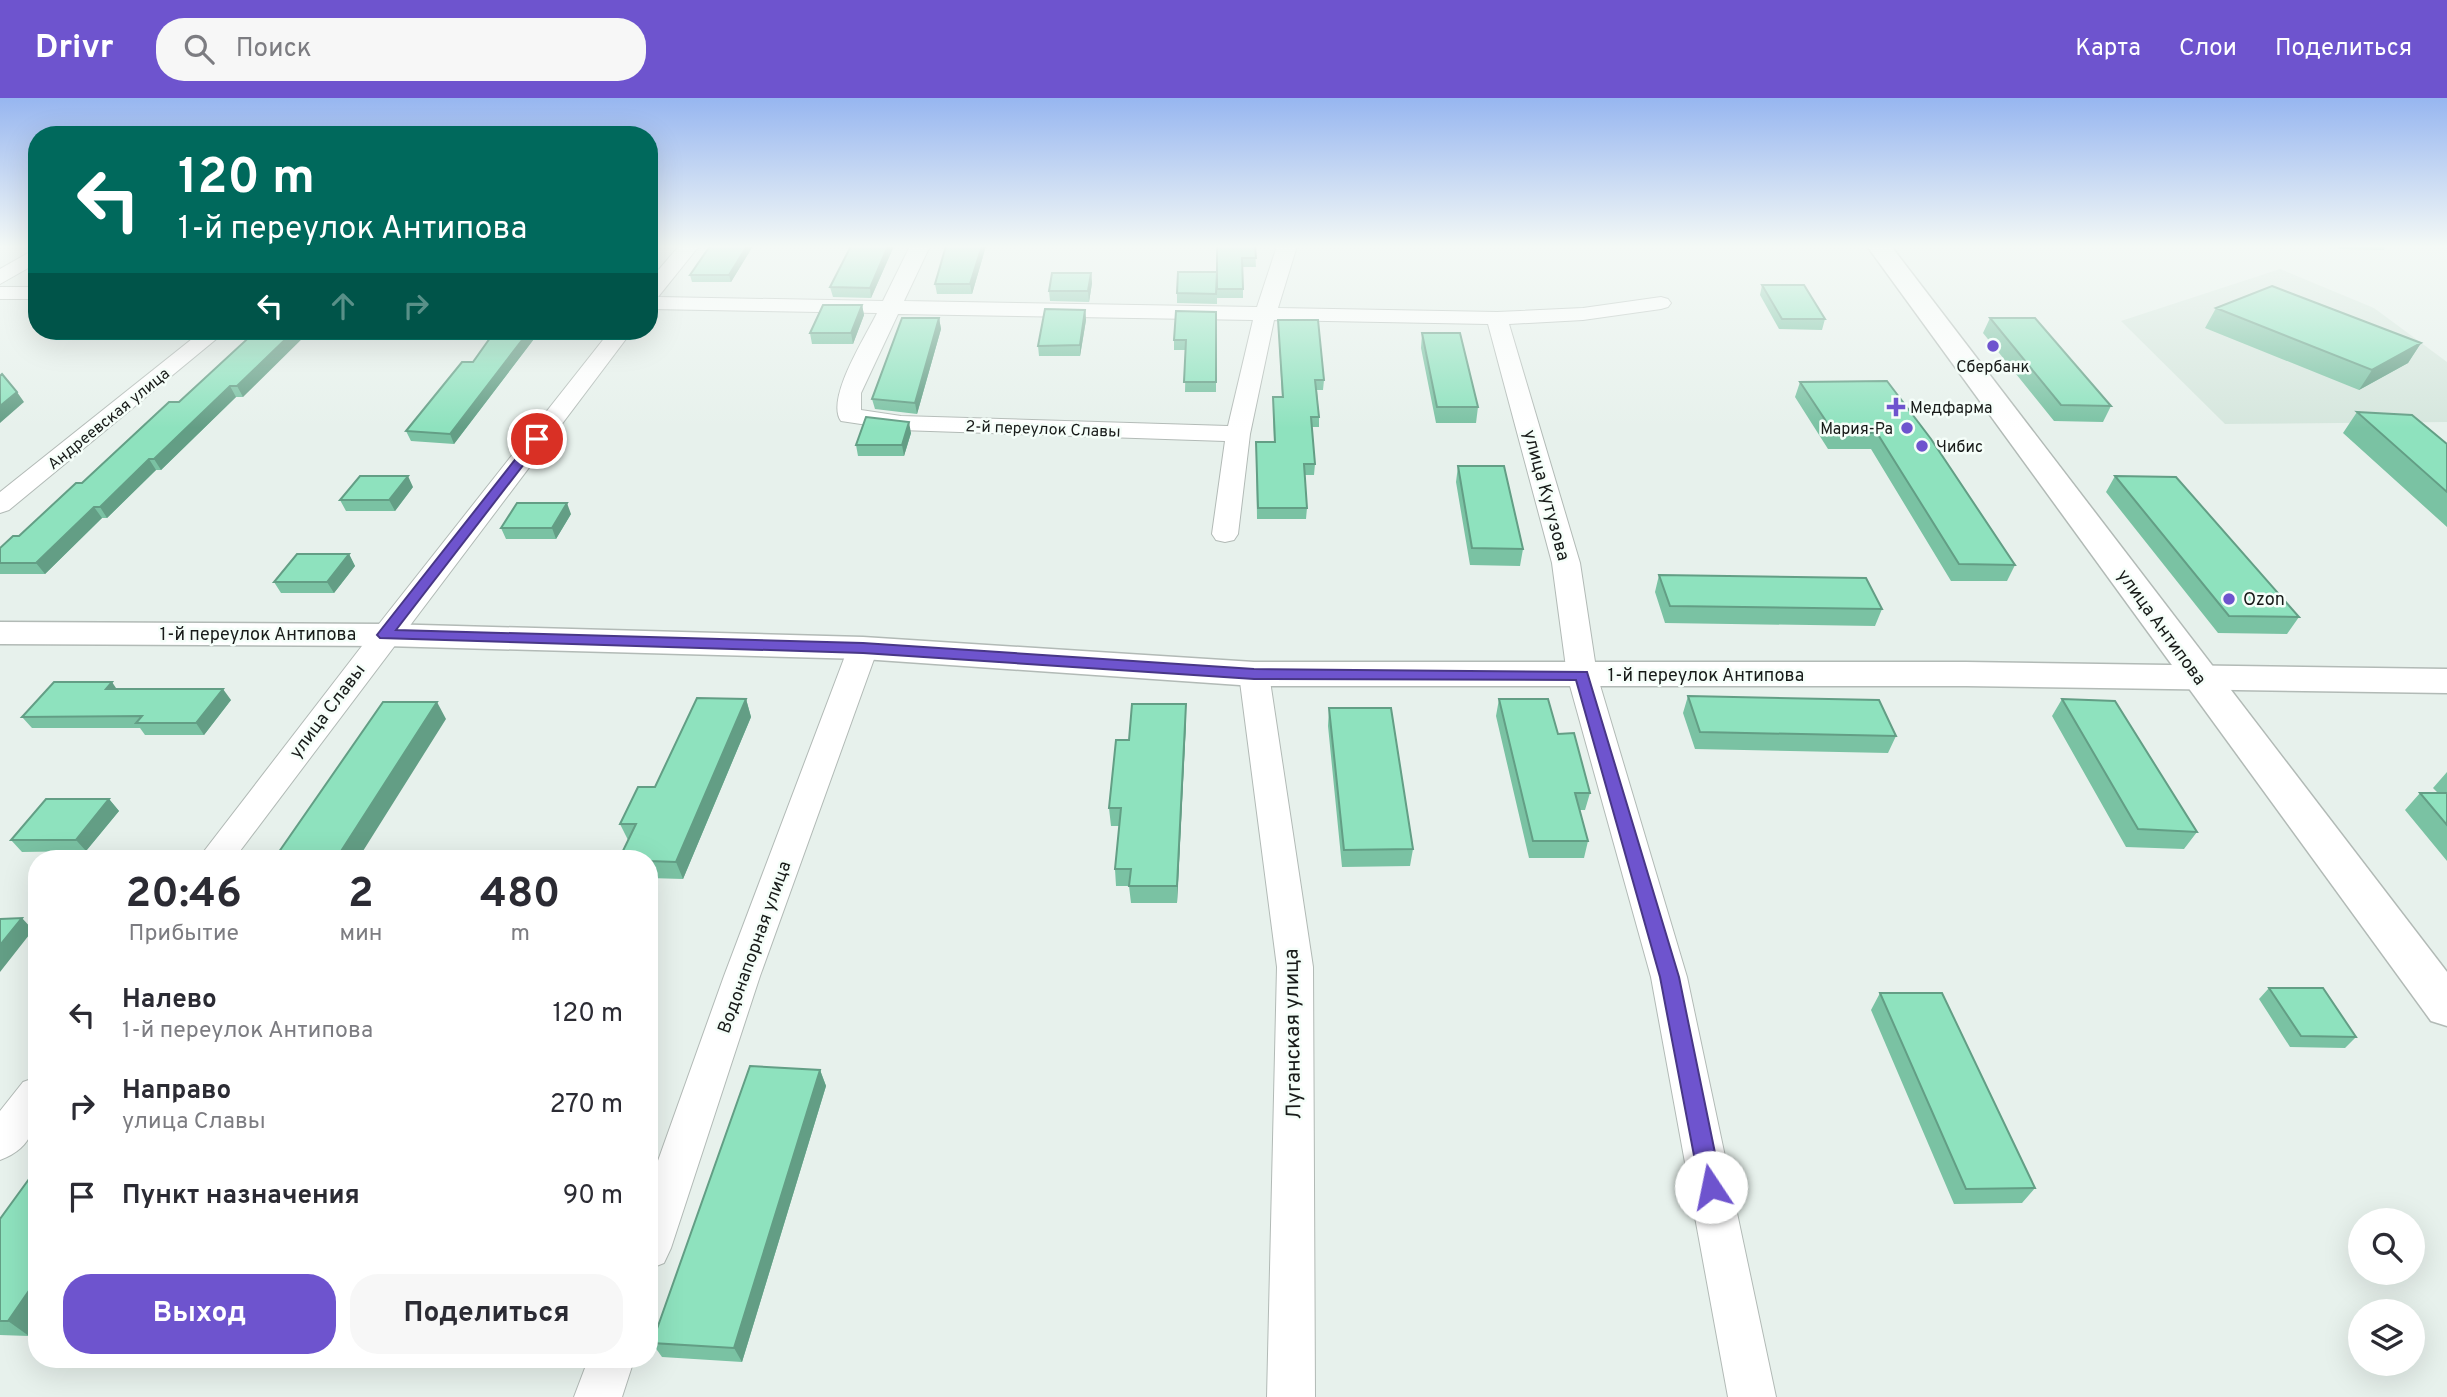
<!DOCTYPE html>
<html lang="ru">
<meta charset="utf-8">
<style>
:root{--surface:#fff;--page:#f7f7f7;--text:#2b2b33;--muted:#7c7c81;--accent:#6e54ce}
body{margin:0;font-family:Overpass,sans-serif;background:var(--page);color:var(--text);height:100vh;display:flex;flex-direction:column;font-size:26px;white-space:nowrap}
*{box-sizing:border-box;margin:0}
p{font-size:23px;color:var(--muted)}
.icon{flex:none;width:38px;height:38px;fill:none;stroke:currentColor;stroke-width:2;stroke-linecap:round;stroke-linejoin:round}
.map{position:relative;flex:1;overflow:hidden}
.sheet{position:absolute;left:28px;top:752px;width:630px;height:518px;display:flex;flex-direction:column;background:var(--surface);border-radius:28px;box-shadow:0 7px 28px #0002}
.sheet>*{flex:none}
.top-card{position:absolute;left:28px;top:28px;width:630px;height:214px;border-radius:28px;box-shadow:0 7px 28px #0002;background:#00695c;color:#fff;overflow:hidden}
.buttons{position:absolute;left:2348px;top:1110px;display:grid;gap:14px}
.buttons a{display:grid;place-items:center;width:77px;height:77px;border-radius:50%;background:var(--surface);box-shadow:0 7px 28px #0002;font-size:35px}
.pin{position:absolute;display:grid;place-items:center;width:60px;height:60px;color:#fff;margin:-30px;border:4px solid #fff;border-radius:50%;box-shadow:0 2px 7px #0007}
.me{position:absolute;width:77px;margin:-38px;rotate:349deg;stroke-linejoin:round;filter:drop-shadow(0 0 5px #0008)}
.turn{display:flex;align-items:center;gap:24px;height:147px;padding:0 35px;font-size:32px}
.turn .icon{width:91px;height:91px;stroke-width:2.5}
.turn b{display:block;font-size:49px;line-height:60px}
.lanes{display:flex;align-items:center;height:66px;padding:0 35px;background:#0003;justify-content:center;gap:35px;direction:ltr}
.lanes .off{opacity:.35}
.eta{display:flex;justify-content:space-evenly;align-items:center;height:119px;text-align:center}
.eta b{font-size:42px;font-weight:700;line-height:49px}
.primary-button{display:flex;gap:14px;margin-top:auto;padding:14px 35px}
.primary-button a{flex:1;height:80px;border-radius:28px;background:var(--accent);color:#fff;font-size:28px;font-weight:700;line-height:80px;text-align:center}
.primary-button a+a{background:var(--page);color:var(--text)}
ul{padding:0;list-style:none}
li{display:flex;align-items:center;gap:21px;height:91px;padding:0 35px}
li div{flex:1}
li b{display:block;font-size:26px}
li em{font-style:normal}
header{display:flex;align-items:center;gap:42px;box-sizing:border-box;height:98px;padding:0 35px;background:var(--accent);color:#fff}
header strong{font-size:33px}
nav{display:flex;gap:38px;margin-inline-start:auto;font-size:24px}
.search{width:490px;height:63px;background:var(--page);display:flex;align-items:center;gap:18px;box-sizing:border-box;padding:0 24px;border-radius:28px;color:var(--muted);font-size:26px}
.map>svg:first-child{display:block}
.built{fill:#d5e6dd}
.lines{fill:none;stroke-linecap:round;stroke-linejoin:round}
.street-casing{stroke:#b2bab6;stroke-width:2}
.secondary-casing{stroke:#b2bab6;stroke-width:3}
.primary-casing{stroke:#b2bab6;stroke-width:3}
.street{fill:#fff;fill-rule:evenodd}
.secondary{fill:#fff;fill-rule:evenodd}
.primary{fill:#fff;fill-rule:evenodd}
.wall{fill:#7ac2a3}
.shaded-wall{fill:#639e85}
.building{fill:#8ee2be;stroke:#639e85;stroke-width:2}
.route{fill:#6e54ce;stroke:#483786;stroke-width:2}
.poi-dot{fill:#6e54ce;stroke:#f5fef9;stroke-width:2.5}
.labels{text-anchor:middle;stroke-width:5;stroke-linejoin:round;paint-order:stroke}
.far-poi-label{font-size:16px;fill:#181b19;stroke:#f5fef9;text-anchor:start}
.far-street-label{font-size:16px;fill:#181b19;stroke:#f5fef9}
.street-label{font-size:18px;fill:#181b19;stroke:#f5fef9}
.poi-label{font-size:18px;fill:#181b19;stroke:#f5fef9;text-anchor:start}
.near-street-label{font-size:21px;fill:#181b19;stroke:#f5fef9}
</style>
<header>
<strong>Drivr</strong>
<div class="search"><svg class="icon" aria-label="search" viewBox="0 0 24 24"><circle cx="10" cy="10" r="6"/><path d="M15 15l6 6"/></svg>Поиск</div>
<nav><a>Карта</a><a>Слои</a><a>Поделиться</a></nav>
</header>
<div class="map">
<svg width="2447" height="1299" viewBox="0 0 2447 1299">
<rect width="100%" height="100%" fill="#e7f1ec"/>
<!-- built -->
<path class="built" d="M2280 171 2374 210 2447 264V324L2225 326 2121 223Z"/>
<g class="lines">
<!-- street casing -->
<g class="street-casing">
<path id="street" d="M679 148H699L658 199 883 203 910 148H930L904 203 1257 209 1277 148H1297L1278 210 1497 214 1583 210 1661 199 1668 201 1671 205 1668 209 1661 211 1583 222 1509 226 1580 465 1597 577 1687 879 1776 1299H1728L1651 879 1567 577 1552 465 1488 226 1274 222 1250 336 1238 436 1234 442 1225 444 1216 442 1212 436 1225 343 901 332 841 323C825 301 866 238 877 215L649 211V183ZM898 216 1253 222 1228 328 901 318 861 312V295Z
M37 150V165L0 186V171Z
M0 189H37V201H0Z
M202 233H226L9 412 0 415V394Z
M610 233H632L234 761H198L375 531Z
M863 541 873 543 878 550 760 878 671 1150 664 1165 649 1171V1088L724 878 848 550 853 543Z
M1254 566 1265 569 1269 576 1313 869 1315 1299H1267L1277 869 1239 576 1243 569Z
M37 979C37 1015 41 1047 0 1062V1013L23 984Z
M588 1262H634L622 1299H574Z"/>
</g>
<!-- secondary casing -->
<g class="secondary-casing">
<path id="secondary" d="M0 524 385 526 863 539 1254 564H1966L2447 571V595L1966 588H1254L863 561 385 548 0 546Z"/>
</g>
<!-- primary casing -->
<g class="primary-casing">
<path id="primary" d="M1867 148H1891L2447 874V928L2431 923Z"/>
</g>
<!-- street -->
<use href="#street" class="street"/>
<!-- secondary -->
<use href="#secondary" class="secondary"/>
<!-- primary -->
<use href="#primary" class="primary"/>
</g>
<!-- wall -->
<path class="wall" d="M753 148 731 184H692L690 177Z
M851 148H894L871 200 833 199 830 189Z
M946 148H986L972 196H937L935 186Z
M1255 148 1256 169H1243V200H1217V195V206L1177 205V195L1217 174Z
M2336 148H2386L2384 152 2340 151Z
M1091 175 1092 185 1089 204 1050 203 1049 193Z
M1762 187 1825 221 1822 232 1779 231 1760 197Z
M862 207 864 217 853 246H812L810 235Z
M2216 210 2421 245 2408 265 2359 292 2205 230Z
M1085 212 1086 222 1080 258H1039L1038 248Z
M1216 214V294H1185L1186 252H1174V242Z
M939 220 941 231 917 316 875 311 872 301Z
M1990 220 2111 308 2103 324 2054 323 1983 235Z
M1278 222 1324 282 1323 292H1317L1319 319V329H1312L1315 366 1314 377H1305L1307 410 1306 421H1257L1256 344H1274L1273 299H1282Z
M256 233 243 299H236L161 372H156L107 420H102L45 476H0V465L19 438 179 304Z
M495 233H544L542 237H537L454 346 411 343 406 333 473 264Z
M1422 235 1478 309 1476 325H1436L1421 250Z
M1887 283 2015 467 2007 483H1951L1871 351H1828L1795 299 1800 284Z
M2357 314 2447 346V429L2343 335Z
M911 335 904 358H858L856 347Z
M1458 368 1523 451 1520 468 1470 467 1456 384Z
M2115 378 2299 519 2287 536 2218 535 2106 394Z
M413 389 395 413H346L340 402Z
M571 416 556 441H506L501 430Z
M349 456 355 468 334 495H281L274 484Z
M1659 477 1882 511 1875 528 1665 525 1655 494Z
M117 591 231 602 204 637H145L140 630H32L22 619Z
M1688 598 1896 638 1888 655 1695 651 1683 615Z
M746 601 751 619 683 781 649 780V761L628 742 620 726 655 689Z
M1499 601 1558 636 1590 695 1585 712H1580L1588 743 1584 760H1529L1496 618Z
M2062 601 2197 734 2184 751 2126 749 2052 618Z
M1329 610 1413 751 1410 768 1342 769 1328 628Z
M1186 624 1177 805H1131L1129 788H1116L1115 771 1119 728H1111L1109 710 1129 642Z
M2447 674V763L2405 712 2420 695H2438L2433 690Z
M109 701 119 713 86 753 22 754 11 742Z
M2269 890 2356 939 2345 950 2290 949 2259 901Z
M1880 895 2035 1090 2022 1105 1954 1106 1871 912Z
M820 972 826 988 742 1264 662 1259 652 1245Z
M0 1121 29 1238 0 1237Z"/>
<!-- shaded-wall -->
<path class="shaded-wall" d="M747 148H753L731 184 729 177Z
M888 148H894L871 200 870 190Z
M982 148H986L972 196 970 186Z
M1091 175 1092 185 1089 204 1088 193Z
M862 207 864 217 853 246 851 235Z
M1085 212 1086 222 1080 258V247Z
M939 220 941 231 917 316 915 305Z
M294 233H310L243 299 237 288Z
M529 233H535L537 237 454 346 450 336Z
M2421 245 2408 265 2359 292 2372 272Z
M230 288 236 299 161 372 154 361Z
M17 294 24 304 0 325V308Z
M909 324 911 335 904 358 902 347Z
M149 361 156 372 107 420 100 409Z
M408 378 413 389 395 413 389 402Z
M567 405 571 416 556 441 552 430Z
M94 409 102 420 45 476 36 465Z
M349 456 355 468 334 495 327 484Z
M112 584 120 596 106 591Z
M223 591 231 602 204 637 196 625Z
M746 601 751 619 683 781 676 764Z
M437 604 446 621 358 761H336Z
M1186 606V624L1177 805V788Z
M109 701 119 713 86 753 76 742Z
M22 820 33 832 0 874V847Z
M820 972 826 988 742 1264 734 1250Z
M37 1181V1226L29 1238 8 1223Z"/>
<!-- building -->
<path class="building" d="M710 148H747L729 177H690Z
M851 148H888L870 190 830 189Z
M946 148H982L970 186H935Z
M1217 148H1255L1256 160H1242L1243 191H1217Z
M1178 174H1217L1216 196 1177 195Z
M1052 175H1091L1088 193H1049Z
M1762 187H1804L1825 221H1782Z
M2272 188 2421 245 2372 272 2216 210Z
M823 207H862L851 235H810Z
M1045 211 1085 212 1080 247 1038 248Z
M1176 213 1216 214V284H1184L1186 242H1174Z
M902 220H939L915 305 872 301Z
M1990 220H2035L2111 308 2061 307Z
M1278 222H1318L1324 282H1315L1319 319H1311L1315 366H1304L1307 410H1258L1256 344H1275L1273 299H1283Z
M256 233H294L237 288H230L154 361H149L100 409H94L36 465H0V450L13 438H19L76 385H82L169 304H179Z
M495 233H529L450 336 406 333 462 264H473Z
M1422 235H1460L1478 309H1437Z
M2 276 17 294 0 308V278Z
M1887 283 1931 341 2015 467 1959 466 1877 335H1834L1800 284Z
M2357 314 2412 317 2447 346V394Z
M866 319 909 324 902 347H856Z
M1458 368H1504L1523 451 1472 450Z
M360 378H408L389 402H340Z
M2115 378 2176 379 2299 519 2229 518Z
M517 405H567L552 430H501Z
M297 456H349L327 484H274Z
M1659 477 1866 480 1882 511 1670 508Z
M54 584H112L106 591H223L196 625H136L142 618 22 619Z
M1688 598 1879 602 1896 638 1700 634Z
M697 600 746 601 676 764 649 763V761H619L636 726H620L638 689H655Z
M1499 601H1548L1558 636 1574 635 1590 695H1575L1588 743H1533Z
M2062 601 2115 603 2197 734 2138 731Z
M383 604H437L336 761H274Z
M1132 606H1186L1177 788H1129L1131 771H1115L1121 710H1109L1116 642H1129Z
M1329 610H1391L1413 751 1344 752Z
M2420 695H2447V727Z
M46 701H109L76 742H11Z
M22 820 0 847V821Z
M2269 890H2323L2356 939 2301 938Z
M1880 895H1942L2035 1090 1966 1091Z
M750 968 820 972 734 1250 652 1245Z
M37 1070V1181L8 1223H0V1121Z"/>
<!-- sky -->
<linearGradient id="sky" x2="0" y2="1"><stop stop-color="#97b6f0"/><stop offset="0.45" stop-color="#f4f9f6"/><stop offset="1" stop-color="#f4f9f6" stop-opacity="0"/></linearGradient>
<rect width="2447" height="330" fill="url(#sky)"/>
<!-- route -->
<path class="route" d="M537 338 541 339V344L396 532 863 545 1254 571 1587 574 1679 879 1722 1089 1718 1096 1711 1099 1703 1096 1700 1089 1660 879 1576 582 1254 581 863 555 380 540 377 537 380 533 533 339Z"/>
<!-- markers -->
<g class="poi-dot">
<circle cx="1993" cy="248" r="7"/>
<path d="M1892.5 298.5h7v7h7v7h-7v7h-7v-7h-7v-7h7z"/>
<circle cx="1907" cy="330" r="7"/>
<circle cx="1922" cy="348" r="7"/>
<circle cx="2229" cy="501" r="7"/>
</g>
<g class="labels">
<!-- far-poi labels -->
<g class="far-poi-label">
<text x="1993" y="274" text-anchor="middle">Сбербанк</text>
<text x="1910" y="315">Медфарма</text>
<text x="1893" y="336" text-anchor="end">Мария-Ра</text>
<text x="1936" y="354">Чибис</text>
</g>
<!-- far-street labels -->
<g class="far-street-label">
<text transform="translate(108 320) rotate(-39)" y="6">Андреевская улица</text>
<text transform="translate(1043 330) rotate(2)" y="6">2-й переулок Славы</text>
</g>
<!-- street labels -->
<g class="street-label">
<text transform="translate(1547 397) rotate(75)" y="6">улица Кутузова</text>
<text transform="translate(2162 529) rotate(54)" y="6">улица Антипова</text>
<text x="258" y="542">1-й переулок Антипова</text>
<text x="1706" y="583">1-й переулок Антипова</text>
<text transform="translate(327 613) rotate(-53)" y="6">улица Славы</text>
<text transform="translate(754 849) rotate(-70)" y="6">Водонапорная улица</text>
</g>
<!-- poi labels -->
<g class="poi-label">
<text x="2243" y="507">Ozon</text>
</g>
<!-- near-street labels -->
<g class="near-street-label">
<text transform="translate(1292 936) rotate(-91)" y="7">Луганская улица</text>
</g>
</g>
</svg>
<div class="buttons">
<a><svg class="icon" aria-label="search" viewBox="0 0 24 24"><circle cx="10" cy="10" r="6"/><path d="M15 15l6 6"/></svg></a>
<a><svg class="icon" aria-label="layers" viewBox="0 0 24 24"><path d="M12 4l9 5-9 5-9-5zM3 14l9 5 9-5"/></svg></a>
</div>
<div class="pin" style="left:537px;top:341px;background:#d93025"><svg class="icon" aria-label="arrive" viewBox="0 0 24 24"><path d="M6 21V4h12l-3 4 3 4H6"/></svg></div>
<svg class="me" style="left:1711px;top:1089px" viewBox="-20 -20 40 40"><circle r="19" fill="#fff"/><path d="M0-13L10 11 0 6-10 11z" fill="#6e54ce"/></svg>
<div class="top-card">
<div class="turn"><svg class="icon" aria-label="left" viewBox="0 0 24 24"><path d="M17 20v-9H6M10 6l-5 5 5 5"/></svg><div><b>120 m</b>1-й переулок Антипова</div></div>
<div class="lanes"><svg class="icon" aria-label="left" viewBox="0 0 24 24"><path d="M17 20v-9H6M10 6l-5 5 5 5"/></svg><svg class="icon off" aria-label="ahead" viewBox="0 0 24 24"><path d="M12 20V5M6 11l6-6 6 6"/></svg><svg class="icon off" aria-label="right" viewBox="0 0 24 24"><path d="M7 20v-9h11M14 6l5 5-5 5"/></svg></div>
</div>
<section class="sheet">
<div class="eta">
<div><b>20:46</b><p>Прибытие</p></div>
<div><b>2</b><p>мин</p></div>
<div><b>480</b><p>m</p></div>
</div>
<ul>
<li><svg class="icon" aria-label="left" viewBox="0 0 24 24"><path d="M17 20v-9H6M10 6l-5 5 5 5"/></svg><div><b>Налево</b><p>1-й переулок Антипова</p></div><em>120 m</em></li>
<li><svg class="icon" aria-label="right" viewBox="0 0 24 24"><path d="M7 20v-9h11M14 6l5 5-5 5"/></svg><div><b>Направо</b><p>улица Славы</p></div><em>270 m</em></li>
<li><svg class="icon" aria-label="arrive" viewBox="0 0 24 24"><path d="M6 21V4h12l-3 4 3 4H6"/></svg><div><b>Пункт назначения</b></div><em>90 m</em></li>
</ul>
<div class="primary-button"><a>Выход</a><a>Поделиться</a></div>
</section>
</div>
